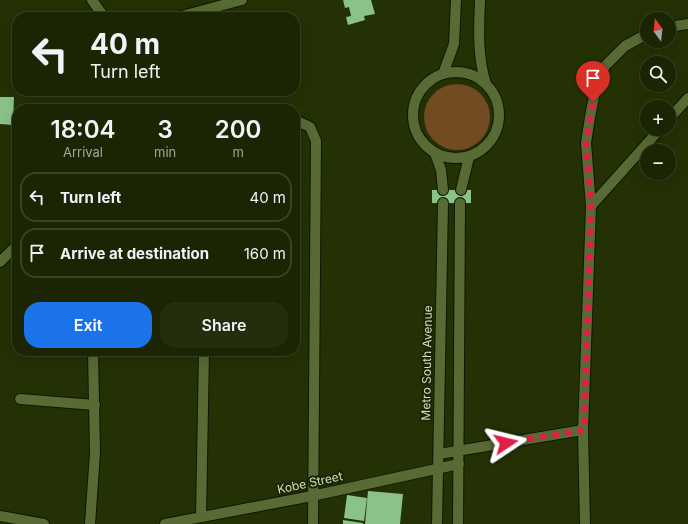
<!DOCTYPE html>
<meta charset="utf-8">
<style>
:root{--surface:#1b2504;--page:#242d0e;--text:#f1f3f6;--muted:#a0a59a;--line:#394226;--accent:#1a73e8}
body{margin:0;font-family:Inter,sans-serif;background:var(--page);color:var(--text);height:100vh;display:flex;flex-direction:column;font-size:15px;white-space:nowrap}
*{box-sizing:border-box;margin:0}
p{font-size:13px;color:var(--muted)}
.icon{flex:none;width:22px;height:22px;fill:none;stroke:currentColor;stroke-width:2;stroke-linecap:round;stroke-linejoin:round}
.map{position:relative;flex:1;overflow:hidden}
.side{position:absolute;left:12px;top:104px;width:288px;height:252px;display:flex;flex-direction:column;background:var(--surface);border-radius:16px;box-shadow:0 4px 16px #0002,0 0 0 1px var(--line)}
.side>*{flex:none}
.banner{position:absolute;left:12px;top:12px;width:288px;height:84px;border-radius:16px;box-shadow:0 4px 16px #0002,0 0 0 1px var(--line);background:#1b2504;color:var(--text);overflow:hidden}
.needle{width:26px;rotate:345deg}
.fabs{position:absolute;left:640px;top:12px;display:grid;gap:8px}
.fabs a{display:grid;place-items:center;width:36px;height:36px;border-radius:50%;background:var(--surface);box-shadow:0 4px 16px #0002,0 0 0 1px var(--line);font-size:20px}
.pin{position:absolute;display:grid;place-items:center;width:34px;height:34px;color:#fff;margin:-41px -17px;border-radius:50% 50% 50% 0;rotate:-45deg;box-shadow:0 0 4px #0007}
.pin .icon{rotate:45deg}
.me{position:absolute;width:44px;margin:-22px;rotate:80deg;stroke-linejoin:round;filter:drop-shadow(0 0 3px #0008)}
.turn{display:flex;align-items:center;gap:14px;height:84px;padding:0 12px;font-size:18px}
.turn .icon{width:52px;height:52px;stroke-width:2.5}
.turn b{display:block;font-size:28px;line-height:34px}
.eta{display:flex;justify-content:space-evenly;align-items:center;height:68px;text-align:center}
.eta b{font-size:24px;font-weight:600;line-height:28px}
.cta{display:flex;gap:8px;margin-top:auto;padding:8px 12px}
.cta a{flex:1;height:46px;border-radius:16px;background:var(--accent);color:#fff;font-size:16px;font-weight:600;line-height:46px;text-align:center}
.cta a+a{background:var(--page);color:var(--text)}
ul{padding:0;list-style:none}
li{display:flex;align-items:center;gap:12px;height:50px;margin:0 8px 6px;padding:0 4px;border:2px solid var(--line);border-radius:16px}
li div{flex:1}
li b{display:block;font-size:15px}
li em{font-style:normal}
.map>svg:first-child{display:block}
.green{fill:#724b22}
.building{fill:#8ac28a}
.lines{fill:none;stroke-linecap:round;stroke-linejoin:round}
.minor-casing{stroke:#0f1700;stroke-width:12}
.minor{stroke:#586b34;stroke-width:10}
.route{stroke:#e11d48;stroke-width:7;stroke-dasharray:0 12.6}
.labels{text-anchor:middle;stroke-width:4;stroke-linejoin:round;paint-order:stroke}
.street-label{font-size:12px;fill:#d3dfc1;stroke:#1b2600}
</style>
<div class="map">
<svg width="688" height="524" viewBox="0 0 688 524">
<rect width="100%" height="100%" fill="#243105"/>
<!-- green -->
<path class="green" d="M424 117a33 33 0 1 1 66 0a33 33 0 1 1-66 0Z"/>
<!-- building -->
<path class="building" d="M343 0H371L375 14 364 16 365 20 348 25 346 17 351 16 349 7 345 8Z
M0 97H14L13 125 0 124Z
M432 190H471V203H432Z
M368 491 403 494 400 524H365Z
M347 495 367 498 364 521 344 518Z
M343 520 363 523V524H343Z"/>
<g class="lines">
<!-- minor casing -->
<g class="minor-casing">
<path id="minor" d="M92 0 104 17
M480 0C479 29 477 55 486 84
M178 17 242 0
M669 27 688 24
M413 115a43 43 0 1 1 86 0a43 43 0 1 1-86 0Z
M443 74 454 44 456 0
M669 119 688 98
M295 120 310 127 316 141 313 524
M435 153 441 170 443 190
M461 190 469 157
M591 206 660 129
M0 262 17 245
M20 399 95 405
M439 454 583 430
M0 516 44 524
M201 517 204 351
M90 524 95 453 93 351
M165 524 312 496 459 464
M437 524 443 203
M458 524 460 203
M585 524 583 430 591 206 586 143 590 117 596 86 605 66 625 46 647 34"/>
</g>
<!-- minor -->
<use href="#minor" class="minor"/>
</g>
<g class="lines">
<!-- route -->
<path class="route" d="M506 443 584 430 591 206 586 143 593 102"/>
</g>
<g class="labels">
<!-- street labels -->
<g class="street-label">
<text transform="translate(427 363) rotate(-89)" y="4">Metro South Avenue</text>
<text transform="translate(310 483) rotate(-12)" y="4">Kobe Street</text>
</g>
</g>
</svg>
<div class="fabs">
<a><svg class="needle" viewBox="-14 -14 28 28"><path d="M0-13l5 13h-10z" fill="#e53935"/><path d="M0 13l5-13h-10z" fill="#a0a59a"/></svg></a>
<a><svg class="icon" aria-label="search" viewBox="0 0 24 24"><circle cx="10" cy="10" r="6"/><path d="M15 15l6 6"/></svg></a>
<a>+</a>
<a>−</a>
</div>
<div class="pin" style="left:593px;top:102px;background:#d93025"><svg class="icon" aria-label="arrive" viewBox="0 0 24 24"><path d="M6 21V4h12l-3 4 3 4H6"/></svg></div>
<svg class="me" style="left:506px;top:443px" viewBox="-20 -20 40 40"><path d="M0-17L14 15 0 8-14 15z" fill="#e11d48" stroke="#fff" stroke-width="4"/></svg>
<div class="banner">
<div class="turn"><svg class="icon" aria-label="left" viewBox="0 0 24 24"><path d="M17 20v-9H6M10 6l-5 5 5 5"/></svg><div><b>40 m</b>Turn left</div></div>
</div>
<section class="side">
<div class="eta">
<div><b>18:04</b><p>Arrival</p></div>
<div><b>3</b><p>min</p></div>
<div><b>200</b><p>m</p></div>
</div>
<ul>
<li><svg class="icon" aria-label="left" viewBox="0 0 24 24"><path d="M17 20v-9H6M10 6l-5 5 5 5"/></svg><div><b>Turn left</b></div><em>40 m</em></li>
<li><svg class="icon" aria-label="arrive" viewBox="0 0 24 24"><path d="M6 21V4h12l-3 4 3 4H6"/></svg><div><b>Arrive at destination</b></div><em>160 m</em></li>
</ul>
<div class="cta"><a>Exit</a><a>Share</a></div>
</section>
</div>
